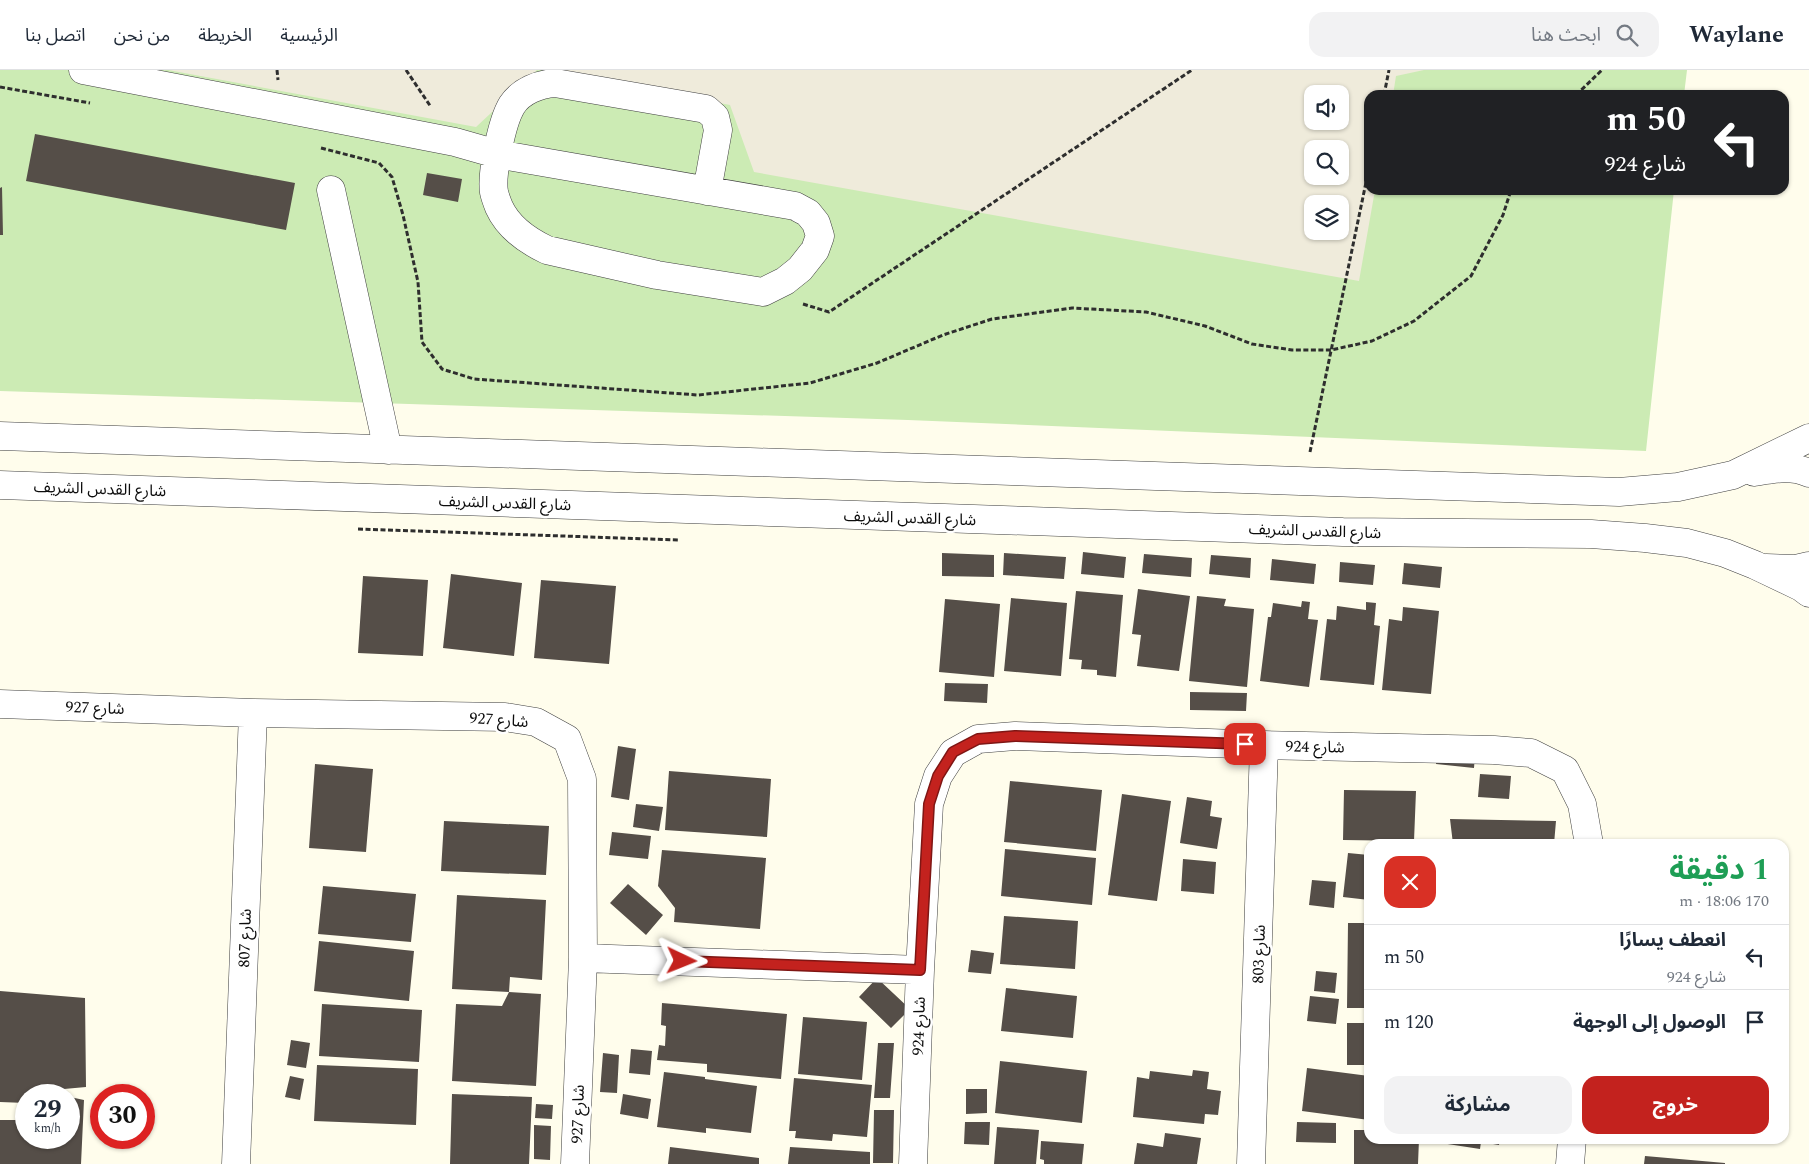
<!DOCTYPE html>
<html lang="ar">
<meta charset="utf-8">
<style>
:root{--surface:#fff;--page:#f2f2f3;--text:#1f2937;--muted:#747a83;--line:#e0e1e3;--accent:#c3221e}
body{margin:0;font-family:Spectral,"Noto Sans Arabic",serif;background:var(--page);color:var(--text);direction:rtl;height:100vh;display:flex;flex-direction:column;font-size:19px;white-space:nowrap}
*{box-sizing:border-box;margin:0}
p{font-size:16px;color:var(--muted)}
.icon{flex:none;width:28px;height:28px;fill:none;stroke:currentColor;stroke-width:2;stroke-linecap:round;stroke-linejoin:round}
.map{position:relative;flex:1;overflow:hidden;direction:ltr}
.side{position:absolute;left:1364px;top:769px;width:425px;height:305px;display:flex;flex-direction:column;background:var(--surface);border-radius:15px;box-shadow:0 1px 4px #0004;direction:rtl}
.side>*{flex:none}
.top-card{position:absolute;left:1364px;top:20px;width:425px;height:105px;border-radius:15px;box-shadow:0 1px 4px #0004;direction:rtl;background:#202124;color:#fff;overflow:hidden}
.buttons{position:absolute;left:1304px;top:15px;display:grid;gap:10px}
.buttons a{display:grid;place-items:center;width:45px;height:45px;border-radius:10px;background:var(--surface);box-shadow:0 1px 4px #0004;font-size:25px}
.speed{position:absolute;left:15px;top:1014px;display:flex;gap:10px;font-size:25px;font-weight:700;text-align:center}
.speed>*{display:grid;place-content:center;width:65px;height:65px;border-radius:50%;background:var(--surface);box-shadow:0 1px 4px #0004;line-height:1}
.speed small{font-size:12px;font-weight:400}
.speed .limit{border:8px solid #d22;background:#fff;color:#111}
.pin{position:absolute;display:grid;place-items:center;width:42px;height:42px;color:#fff;margin:-21px;border-radius:10px;box-shadow:0 2px 8px #0006}
.me{position:absolute;width:55px;margin:-28px;rotate:92deg;stroke-linejoin:round;filter:drop-shadow(0 0 4px #0008)}
.turn{display:flex;align-items:center;gap:18px;height:105px;padding:0 20px;font-size:22px}
.turn .icon{width:65px;height:65px;stroke-width:2.5}
.turn b{display:block;font-size:35px;line-height:42px}
.round{display:grid;place-items:center;flex:none;width:52px;height:52px;border-radius:15px;background:var(--page)}
.headline{display:flex;align-items:center;justify-content:space-between;height:85px;padding:0 20px}
h1{font-size:30px;font-weight:700;line-height:38px;color:#1e9e55}
.action{display:flex;gap:10px;margin-top:auto;padding:10px 20px}
.action a{flex:1;height:58px;border-radius:15px;background:var(--accent);color:#fff;font-size:20px;font-weight:700;line-height:58px;text-align:center}
.action a+a{background:var(--page);color:var(--text)}
ul{padding:0;list-style:none}
li{display:flex;align-items:center;gap:15px;height:65px;padding:0 20px;border-top:1px solid var(--line)}
li div{flex:1}
li b{display:block;font-size:19px}
li em{font-style:normal}
header{display:flex;align-items:center;gap:30px;box-sizing:border-box;height:70px;padding:0 25px;background:var(--surface);border-bottom:1px solid var(--line)}
header strong{font-size:24px}
nav{display:flex;gap:28px;margin-inline-start:auto;font-size:18px}
.search{width:350px;height:45px;background:var(--page);display:flex;align-items:center;gap:12px;box-sizing:border-box;padding:0 18px;border-radius:15px;color:var(--muted);font-size:19px}
.map>svg:first-child{display:block}
.green{fill:#ccebb4;fill-rule:evenodd}
.plaza{fill:#efebdb;fill-rule:evenodd}
.building{fill:#554e48}
.lines{fill:none;stroke-linecap:round;stroke-linejoin:round}
.minor-casing{stroke:#3f3f3f;stroke-width:29}
.path{stroke:#2e2e2e;stroke-width:3;stroke-dasharray:5 2.5;stroke-linecap:butt}
.minor{stroke:#fff;stroke-width:28}
.route-casing{stroke:#7f1614;stroke-width:12}
.route{stroke:#c3221e;stroke-width:9}
.labels{text-anchor:middle;stroke-width:5;stroke-linejoin:round;paint-order:stroke}
.street-label{font-size:16px;fill:#0c0c0c;stroke:#fff}
</style>
<header>
<strong>Waylane</strong>
<div class="search"><svg class="icon" aria-label="search" viewBox="0 0 24 24"><circle cx="10" cy="10" r="6"/><path d="M15 15l6 6"/></svg>ابحث هنا</div>
<nav><a>الرئيسية</a><a>الخريطة</a><a>من نحن</a><a>اتصل بنا</a></nav>
</header>
<div class="map">
<svg width="1809" height="1094" viewBox="0 0 1809 1094">
<rect width="100%" height="100%" fill="#fffdec"/>
<!-- green -->
<path class="green" d="M0 0H1687L1684 25H1369V120H1674L1646 381 908 350 0 321ZM1312 24H1340V51H1312ZM1312 79H1340V106H1312ZM1312 134H1340V161H1312Z"/>
<!-- plaza -->
<path class="plaza" d="M168 0H537L476 57Z
M549 0H1424L1396 6 1393 25H1369V120H1375L1359 211 754 102 730 35ZM1312 24H1340V51H1312ZM1312 79H1340V106H1312ZM1312 134H1340V161H1312Z"/>
<!-- building -->
<path class="building" d="M35 64 295 113 286 160 26 111Z
M427 103 462 109 458 132 423 125Z
M2 117 3 165H0V118Z
M1083 482 1126 487 1124 508 1081 504Z
M942 483 994 485V507L942 506Z
M1004 483 1066 487 1064 509 1003 505Z
M1144 484 1192 488 1191 507 1142 503Z
M1211 485 1251 488 1250 508 1209 504Z
M1272 489 1316 494 1314 514 1270 510Z
M1340 492 1375 495 1373 515 1339 512Z
M1404 493 1442 497 1440 518 1402 514Z
M451 504 522 513 514 586 443 578Z
M363 506 428 510 423 586 358 583Z
M541 510 616 516 609 594 534 588Z
M1138 519 1190 526 1179 601 1137 596 1141 565 1132 564Z
M1076 521 1123 525 1116 607 1097 605V600L1081 599 1082 590 1069 589Z
M1197 526 1226 529 1224 536 1254 539 1247 617 1189 611Z
M1011 528 1067 533 1061 606 1004 601Z
M945 529 1000 534 994 607 939 602Z
M1302 531 1310 532 1308 549 1318 550 1309 617 1260 611 1268 547H1271L1273 533 1301 537Z
M1366 532 1376 533 1374 555 1380 556 1374 615 1320 610 1327 549 1336 550 1337 536 1366 540Z
M1403 537 1439 541 1431 624 1382 620 1389 549 1402 551Z
M945 613 988 614 987 633 944 631Z
M1190 622 1247 623 1246 641 1190 640Z
M618 676 636 679 629 730 611 727Z
M1438 681 1475 685 1474 698 1436 694Z
M315 694 373 699 366 782 309 778Z
M669 701 771 709 767 767 665 760Z
M1480 704 1511 706 1509 729 1478 727Z
M1010 711 1102 720 1096 781 1004 772Z
M1344 720 1416 721 1414 771 1343 770Z
M1122 724 1171 731 1157 831 1108 825Z
M1187 727 1212 731 1210 746 1222 748 1217 779 1180 773Z
M636 734 663 737 659 761 633 757Z
M1450 749 1556 751 1554 774H1453Z
M444 751 549 756 546 805 441 801Z
M612 762 651 766 648 789 609 785Z
M1005 779 1096 788 1092 835 1001 826Z
M662 780 766 788 760 859 674 852 675 838 658 816Z
M1348 783 1369 785V830L1343 827Z
M1183 789 1216 792 1214 824 1181 821Z
M1312 810 1336 812 1334 838 1309 835Z
M628 814 663 845 646 865 610 833Z
M323 816 416 824 411 872 318 864Z
M457 825 546 830 542 910 510 907 509 922 452 919Z
M1004 846 1078 851 1075 899 1000 894Z
M1348 853H1369V938H1347Z
M319 871 414 881 409 931 314 921Z
M971 880 994 883 991 904 968 902Z
M1316 901 1337 903 1335 923 1314 921Z
M877 908 910 939 891 958 859 927Z
M1006 918 1077 926 1073 968 1001 961Z
M0 921 85 928 86 1017 64 1019 63 1025H26V1033L0 1032Z
M509 922 541 924 536 1016 452 1011 456 934 502 936Z
M1310 926 1339 929 1336 954 1307 951Z
M662 933 787 944 781 1009 707 1002V994L657 990 659 975 665 976 666 956 661 955Z
M322 934 422 940 419 992 319 986Z
M803 947 867 952 862 1010 798 1004Z
M1347 953H1369V995H1347Z
M291 970 310 973 306 998 287 995Z
M878 973H894L890 1028H874Z
M631 979 652 981 650 1005 629 1003Z
M603 983 619 985 617 1023 600 1022Z
M1000 991 1087 1001 1082 1053 995 1043Z
M317 995 418 999 416 1055 314 1051Z
M1307 998 1369 1006V1050L1302 1041Z
M1193 1000 1209 1002 1207 1019 1221 1021 1218 1045 1205 1044 1204 1054 1133 1047 1137 1007 1149 1009 1150 1001 1192 1006Z
M664 1002 705 1007V1009L757 1016 751 1063 706 1058V1063L657 1057Z
M290 1006 304 1009 300 1030 285 1027Z
M794 1008 872 1015 867 1067 833 1064 832 1071 795 1068 796 1061H789Z
M966 1019H987V1043L966 1044Z
M452 1024 532 1027 529 1094H450Z
M623 1024 651 1029 648 1049 620 1044Z
M70 1027 84 1030 81 1094H0V1050H23L26 1041V1068H69Z
M536 1034 553 1035 552 1049 535 1048Z
M874 1040H894L893 1093H873Z
M965 1052H990L989 1075 964 1074Z
M1297 1052 1336 1053V1073L1296 1072Z
M534 1055 551 1056 550 1090 534 1089Z
M997 1057 1039 1060 1036 1094H994Z
M1354 1060H1369V1069H1419L1418 1094H1354Z
M1165 1063 1201 1068 1197 1094H1134L1137 1073 1163 1077Z
M1441 1069H1500L1499 1075 1481 1072 1480 1079 1441 1073Z
M1041 1071 1084 1074 1082 1094H1044V1090L1040 1089Z
M670 1077 759 1088V1094H668Z
M790 1077 870 1082V1094H788Z
M1645 1086 1725 1093V1094H1644Z"/>
<g class="lines">
<!-- minor casing -->
<g class="minor-casing">
<path id="minor" d="M83 0 455 72 497 84 795 136 808 143 816 153 820 166 815 180 800 199 785 211 763 222 657 205 547 180C528 171 508 157 499 137 497 132 495 127 494 122 491 104 502 51 512 35 521 21 539 14 555 13L706 39 715 47 718 60 707 121
M331 120 388 380
M0 366 1619 422 1678 417 1733 405 1809 368
M1754 402C1773 399 1791 395 1809 403
M0 415 1343 462 1591 464 1645 468 1687 473 1725 483 1755 495 1801 517 1809 523
M1766 498 1796 499 1809 496
M0 634 253 643 505 647 536 652 567 669 582 709 583 888 575 1094
M583 888 920 900
M236 1094 253 643
M913 1094 920 900 929 734 938 706 953 683 978 669 1015 666 1264 675 1494 680 1531 683 1565 700 1582 734 1589 774
M1251 1094 1264 675
M1570 1094 1572 1069"/>
</g>
<!-- path -->
<path class="path" d="M277 0 278 10
M406 0 431 37
M0 17 90 33
M1384 25 1389 0
M1576 25 1602 0
M321 78 379 93 392 107 403 145 418 212 422 272 442 299 474 309 698 325 810 313 877 293 943 265 992 249 1072 238 1146 242 1205 256 1252 274 1292 280H1331L1372 271 1414 251 1471 206 1503 145 1511 120
M803 234 829 242 1192 0
M1310 382 1369 98
M358 459 679 470"/>
<!-- minor -->
<use href="#minor" class="minor"/>
</g>
<g class="lines">
<!-- route casing -->
<g class="route-casing">
<path id="route" d="M682 891 920 900 929 734 938 706 953 682 978 669 1015 666 1245 674"/>
</g>
<!-- route -->
<use href="#route" class="route"/>
</g>
<g class="labels">
<!-- street labels -->
<g class="street-label">
<text transform="translate(100 418) rotate(2)" y="6">شارع القدس الشريف</text>
<text transform="translate(505 432) rotate(2)" y="6">شارع القدس الشريف</text>
<text transform="translate(910 447) rotate(2)" y="6">شارع القدس الشريف</text>
<text transform="translate(1315 460) rotate(2)" y="6">شارع القدس الشريف</text>
<text transform="translate(95 637) rotate(2)" y="6">شارع 927</text>
<text transform="translate(499 649) rotate(4)" y="6">شارع 927</text>
<text transform="translate(1315 676) rotate(1)" y="6">شارع 924</text>
<text transform="translate(244 868) rotate(-88)" y="6">شارع 807</text>
<text transform="translate(1258 884) rotate(-88)" y="6">شارع 803</text>
<text transform="translate(918 956) rotate(-88)" y="6">شارع 924</text>
<text transform="translate(577 1044) rotate(-88)" y="6">شارع 927</text>
</g>
</g>
</svg>
<div class="buttons">
<a><svg class="icon" aria-label="sound" viewBox="0 0 24 24"><path d="M4 9h4l5-4v14l-5-4H4zM17 9q2 3 0 6"/></svg></a>
<a><svg class="icon" aria-label="search" viewBox="0 0 24 24"><circle cx="10" cy="10" r="6"/><path d="M15 15l6 6"/></svg></a>
<a><svg class="icon" aria-label="layers" viewBox="0 0 24 24"><path d="M12 4l9 5-9 5-9-5zM3 14l9 5 9-5"/></svg></a>
</div>
<div class="speed"><div>29<small>km/h</small></div><div class="limit">30</div></div>
<div class="pin" style="left:1245px;top:674px;background:#d93025"><svg class="icon" aria-label="arrive" viewBox="0 0 24 24"><path d="M6 21V4h12l-3 4 3 4H6"/></svg></div>
<svg class="me" style="left:682px;top:891px" viewBox="-20 -20 40 40"><path d="M0-17L14 15 0 8-14 15z" fill="#c3221e" stroke="#fff" stroke-width="4"/></svg>
<div class="top-card">
<div class="turn"><svg class="icon" aria-label="left" viewBox="0 0 24 24"><path d="M17 20v-9H6M10 6l-5 5 5 5"/></svg><div><b>50 m</b>شارع 924</div></div>
</div>
<section class="side">
<div class="headline"><div><h1>1 دقيقة</h1><p>170 m · 18:06</p></div><a class="round" style="background:#d93025;color:#fff"><svg class="icon" aria-label="close" viewBox="0 0 24 24"><path d="M6 6l12 12M18 6L6 18"/></svg></a></div>
<ul>
<li><svg class="icon" aria-label="left" viewBox="0 0 24 24"><path d="M17 20v-9H6M10 6l-5 5 5 5"/></svg><div><b>انعطف يسارًا</b><p>شارع 924</p></div><em>50 m</em></li>
<li><svg class="icon" aria-label="arrive" viewBox="0 0 24 24"><path d="M6 21V4h12l-3 4 3 4H6"/></svg><div><b>الوصول إلى الوجهة</b></div><em>120 m</em></li>
</ul>
<div class="action"><a>خروج</a><a>مشاركة</a></div>
</section>
</div>
